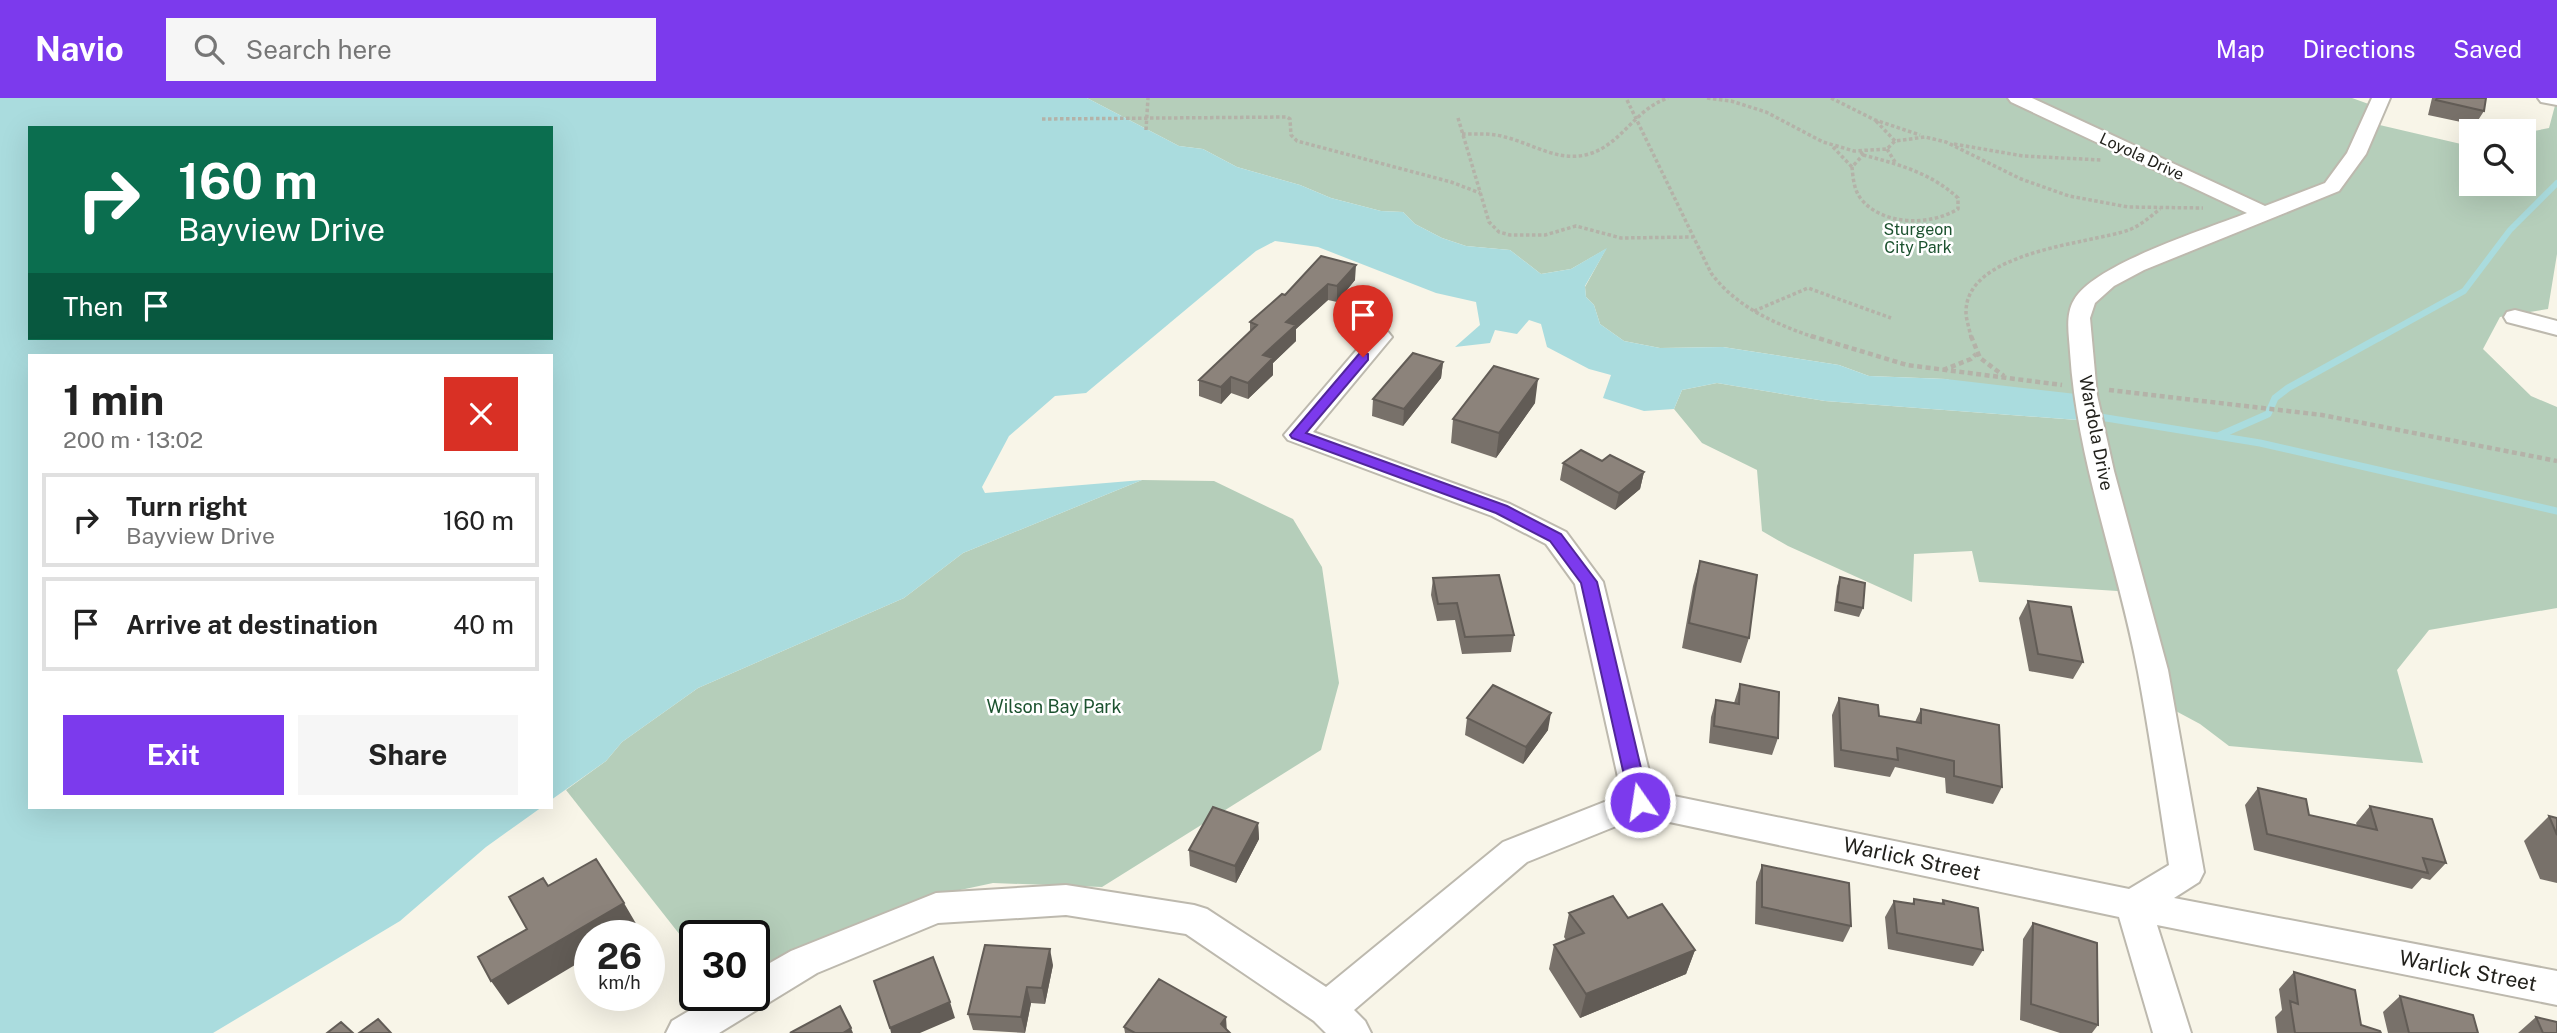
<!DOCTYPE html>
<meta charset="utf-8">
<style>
:root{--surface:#fff;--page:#f6f6f6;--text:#222;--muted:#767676;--line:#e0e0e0;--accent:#7c3aed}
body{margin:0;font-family:"Public Sans",sans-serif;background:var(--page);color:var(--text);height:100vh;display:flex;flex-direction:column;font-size:26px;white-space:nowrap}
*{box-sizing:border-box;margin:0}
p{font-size:23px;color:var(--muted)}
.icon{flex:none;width:38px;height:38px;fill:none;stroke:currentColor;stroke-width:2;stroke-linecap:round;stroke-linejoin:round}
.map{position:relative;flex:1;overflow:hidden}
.details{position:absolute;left:28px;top:256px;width:525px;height:455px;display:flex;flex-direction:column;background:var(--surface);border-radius:0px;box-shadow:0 7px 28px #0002}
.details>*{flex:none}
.hud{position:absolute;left:28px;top:28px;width:525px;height:214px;border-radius:0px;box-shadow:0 7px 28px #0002;background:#0b6e4f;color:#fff;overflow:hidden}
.tools{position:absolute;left:2459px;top:21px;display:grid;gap:14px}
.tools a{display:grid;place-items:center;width:77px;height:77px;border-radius:0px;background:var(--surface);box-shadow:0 7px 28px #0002;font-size:35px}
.speed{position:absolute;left:574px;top:822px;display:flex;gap:14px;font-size:35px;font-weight:700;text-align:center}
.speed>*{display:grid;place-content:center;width:91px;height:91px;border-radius:50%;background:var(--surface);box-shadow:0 7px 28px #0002;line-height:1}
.speed small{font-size:18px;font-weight:400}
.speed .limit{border:4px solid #111;border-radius:10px;background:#fff;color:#111}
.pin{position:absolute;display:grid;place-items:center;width:60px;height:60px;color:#fff;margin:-72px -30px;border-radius:50% 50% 50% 0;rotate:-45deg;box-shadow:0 0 7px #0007}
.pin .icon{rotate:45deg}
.me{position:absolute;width:77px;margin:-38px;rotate:347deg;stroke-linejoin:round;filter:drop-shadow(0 0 5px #0008)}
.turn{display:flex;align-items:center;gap:24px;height:147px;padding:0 35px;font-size:32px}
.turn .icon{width:91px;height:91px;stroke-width:2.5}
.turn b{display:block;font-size:49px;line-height:60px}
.then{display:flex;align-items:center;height:66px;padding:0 35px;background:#0003;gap:14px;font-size:26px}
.round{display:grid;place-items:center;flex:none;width:74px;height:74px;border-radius:0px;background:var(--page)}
.overview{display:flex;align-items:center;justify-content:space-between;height:119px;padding:0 35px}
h1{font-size:42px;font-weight:700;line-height:52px}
.primary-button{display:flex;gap:14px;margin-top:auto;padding:14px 35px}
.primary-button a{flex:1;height:80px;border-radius:0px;background:var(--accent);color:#fff;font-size:28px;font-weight:700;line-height:80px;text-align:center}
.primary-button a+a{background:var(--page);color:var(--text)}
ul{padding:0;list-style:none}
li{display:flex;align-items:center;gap:21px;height:94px;margin:0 14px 10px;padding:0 21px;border:4px solid var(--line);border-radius:0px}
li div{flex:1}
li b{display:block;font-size:26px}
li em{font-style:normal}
header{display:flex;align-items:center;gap:42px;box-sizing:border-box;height:98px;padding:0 35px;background:var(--accent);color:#fff}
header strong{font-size:33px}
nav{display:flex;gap:38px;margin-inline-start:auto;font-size:24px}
.search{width:490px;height:63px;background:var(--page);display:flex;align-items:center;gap:18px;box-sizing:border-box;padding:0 24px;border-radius:0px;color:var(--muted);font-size:26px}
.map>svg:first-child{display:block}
.green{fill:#b5ceba}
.water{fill:#aadcde;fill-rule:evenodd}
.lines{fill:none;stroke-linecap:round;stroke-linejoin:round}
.stream-far1{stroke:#aadcde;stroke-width:6}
.stream{stroke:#aadcde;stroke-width:7}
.street-casing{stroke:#bdb9ae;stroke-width:4}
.path-far1{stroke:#b4b2a8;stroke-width:3.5;stroke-dasharray:3.5 2.5;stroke-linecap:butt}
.path{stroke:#b4b2a8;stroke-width:4.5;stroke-dasharray:5 3.5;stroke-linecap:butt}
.street{fill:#fff;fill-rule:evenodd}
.wall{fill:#78716a}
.shaded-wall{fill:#625c56}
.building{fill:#8c837b;stroke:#625c56;stroke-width:2}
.route{fill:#7c3aed;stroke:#51269a;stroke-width:2}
.labels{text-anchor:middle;stroke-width:5;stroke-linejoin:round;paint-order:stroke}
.far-street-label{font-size:16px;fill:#22211c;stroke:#fff}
.far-park-label{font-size:16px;fill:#1c522f;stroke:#fff}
.street-label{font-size:18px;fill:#22211c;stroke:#fff}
.park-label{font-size:18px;fill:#1c522f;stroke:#fff}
.near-street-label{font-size:21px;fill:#22211c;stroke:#fff}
</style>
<header>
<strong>Navio</strong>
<div class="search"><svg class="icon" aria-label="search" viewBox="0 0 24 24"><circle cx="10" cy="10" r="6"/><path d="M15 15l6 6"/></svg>Search here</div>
<nav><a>Map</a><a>Directions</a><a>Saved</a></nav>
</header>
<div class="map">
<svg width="2557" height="935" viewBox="0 0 2557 935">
<rect width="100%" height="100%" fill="#f8f5e8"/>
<!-- green -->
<path class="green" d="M1087 0H2352L2377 9 2371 25 2461 46 2471 44V86H2524V35L2549 30 2557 0V156L2548 211 2500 219 2483 251 2531 298 2557 309V510L2429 532 2397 572 2423 665 2229 648 2200 626 2159 604 2133 494 1979 484 1972 453 1914 456 1912 504 1788 448 1762 433 1757 372 1702 345 1674 311 1682 292 1717 285 1825 303 2090 323 1946 281 1869 278 1839 267 1723 249 1660 250 1624 243 1600 226 1594 207 1586 199 1585 189 1606 151 1571 171 1541 176 1510 152 1466 148 1442 140 1415 126 1403 114 1381 113 1331 100 1300 87 1237 69 1203 51 1179 48Z
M1142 382 1214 383 1293 421 1322 469 1339 585 1321 652 1102 789 993 785 937 797 754 871V838H695V856L566 692 606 663 622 644 698 590 904 500 963 455Z"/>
<!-- water -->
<path class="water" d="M0 0H1087L1179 48 1203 51 1237 69 1300 87 1331 100 1381 113 1403 114 1415 126 1442 140 1466 148 1510 152 1541 176 1571 171 1607 150 1585 188 1586 199 1594 207 1600 226 1624 243 1660 250 1723 249 1839 267 1869 278 1946 281 2085 297 2091 323 1825 303 1717 285 1682 292 1674 311 1644 313 1603 300 1611 277 1589 271 1547 249 1541 226 1529 222 1517 236 1495 232 1490 245 1455 249 1480 227 1476 204 1436 195 1318 149 1275 143 1256 153 1086 295 1055 298 1009 338 982 389 985 395 1142 382 963 455 904 500 698 590 622 644 606 663 551 702V257H30V709H542L486 749 400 823 213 935H0ZM30 30H551V240H30Z"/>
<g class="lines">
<!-- stream-far1 -->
<path class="stream-far1" d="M2379 240 2464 193 2510 132 2557 85"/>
<!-- stream -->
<path class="stream" d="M2094 318 2260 345 2557 413
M2218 338 2268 316 2275 300 2288 290 2382 238"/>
<!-- street casing -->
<g class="street-casing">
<path id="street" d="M2008 0H2032L2265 108 2325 85 2347 55 2372 0H2390L2366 56 2339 93 2144 172 2114 188 2095 205 2090 220 2097 297 2114 373 2168 572 2204 774 2199 784 2174 800 2557 873V907L2157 827 2191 935H2153L2119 819 1641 718 1527 764 1354 912 1365 923 1371 935H1326L1314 923 1186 836 1066 817 938 825 817 875 719 935H666L672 923 714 898H754V874L791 853 936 795 1066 787 1194 807 1207 811 1326 889 1503 744 1622 697 1575 486 1546 446 1492 418 1288 342 1284 337 1372 234H1388L1392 239 1313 334 1510 406 1566 434 1603 484 1654 694 2129 791 2169 767C2159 703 2150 638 2138 574 2118 466 2077 364 2070 254 2069 236 2065 217 2074 202 2094 166 2207 131 2247 115L2011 4Z
M2538 0H2557V7L2541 4Z
M2515 212 2557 223V237L2507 224 2504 219 2507 214Z"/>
</g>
<!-- path-far1 -->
<path class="path-far1" d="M1707 0 1731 3 1766 14 1823 44 1854 53 1887 51 1895 43 1925 39 1946 44 2021 81 2069 98 2128 109 2203 110
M1831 0 1875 22 1920 37
M1627 2 1711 175C1737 210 1776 226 1816 240
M1458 20 1489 124 1499 134 1510 137H1545L1576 128 1621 140 1694 139
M1042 21 1287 19 1290 21 1291 37 1297 43 1451 84 1480 95
M1876 23 1895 43
M1146 32 1148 0
M1462 36C1477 36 1491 35 1505 39 1533 46 1560 65 1589 56 1622 46 1635 11 1668 0
M1954 46 2023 58 2101 62
M1833 49 1852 69
M1887 51 1895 64
M1861 54 1863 57
M1863 57C1898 66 1931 75 1958 100V111C1930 128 1883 128 1861 101 1854 92 1853 80 1852 69Z
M1754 213 1808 190 1891 220
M1971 240C1970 232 1966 222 1966 214 1966 153 2088 146 2129 132 2141 127 2150 119 2160 111"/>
<!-- path -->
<path class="path" d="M1811 238 1907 267 2062 287
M1971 238 1980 260 2004 278
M1943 272 1971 261 1976 256
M2109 292 2322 317 2557 363"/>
<!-- street -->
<use href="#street" class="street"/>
</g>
<!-- wall -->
<path class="wall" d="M2432 0H2486L2484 13 2475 27 2428 17Z
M1321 158 1355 182 1337 204 1328 202 1296 231V243L1273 265V277L1248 301 1231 295 1221 306 1199 298V282L1250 234V224L1285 197Z
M1443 264 1441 280 1403 328 1372 318 1373 301Z
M1535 305 1496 360 1451 345 1453 321Z
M1563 365 1644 374 1640 391 1615 412 1560 382Z
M1700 463 1749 540 1741 565 1682 550 1693 488Z
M1840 479 1863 510 1859 519 1834 513 1837 488Z
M1433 480 1514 537 1511 554 1462 556 1455 522 1437 523 1431 497Z
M2028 503 2083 564 2073 581 2029 573 2019 520Z
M1740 586 1778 640 1772 657 1709 645 1711 619 1716 602 1734 605Z
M1839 600 1879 618 1915 624 1921 611 2002 689 1993 706 1946 695 1945 680 1895 669 1890 679 1834 669 1832 617Z
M1467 620 1548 632 1523 666 1465 637Z
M2258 690 2309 717 2357 728 2356 725 2370 708 2446 765 2430 782 2422 780 2412 791 2254 752 2245 707Z
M2549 718 2557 720V785L2540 781 2524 743Z
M1258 725 1259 741 1236 785 1190 768 1189 752Z
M1762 767 1851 828 1843 844 1755 826 1756 784Z
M1914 801 1941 806 1943 802 1983 852 1973 868 1888 851 1885 819 1894 803 1912 806Z
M1569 815 1628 820 1695 852 1686 876 1580 920 1549 871 1554 847 1566 842 1564 839Z
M2033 825 2098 927 2092 935H2060L2020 922 2023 841Z
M1053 867 1045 906 1031 905 1025 935 973 932 968 916Z
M2294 874 2361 927 2381 935H2277L2275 919 2282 912 2279 891Z
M2400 898 2478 935H2388L2383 914Z
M2536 919 2557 935H2518Z
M1124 929 1227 932 1230 935H1125Z"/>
<!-- shaded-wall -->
<path class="shaded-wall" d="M1356 167 1355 182 1337 204V188Z
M1328 186V202L1296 231V243L1273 265V277L1248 301V285L1263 257 1286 224Z
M1443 264 1441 280 1403 328 1404 311Z
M1231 279V295L1221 306V289Z
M1538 281 1535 305 1496 360 1499 335Z
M1644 374 1640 391 1615 412 1619 395Z
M1551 615 1548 632 1523 666 1526 649Z
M1258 725 1259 741 1236 785 1235 768Z
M624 805 638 829 622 838H590V858L508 907 491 883Z
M1050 851 1053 867 1045 906 1042 890Z
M1695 852 1686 876 1580 920 1586 896Z
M1027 889 1031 905 1025 935 1021 919Z
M950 904 955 920 920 935H891L890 930Z
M1226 919 1227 935 1221 926Z
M851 930 853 935H843Z"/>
<!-- building -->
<path class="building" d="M2437 0H2486L2484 13 2436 2Z
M1321 158 1356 167 1337 188 1328 186 1286 224 1296 227 1263 257 1273 260 1248 285 1231 279 1221 289 1199 282 1257 227 1250 224 1282 196 1285 197Z
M1413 255 1443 264 1404 311 1373 301Z
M1494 268 1538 281 1499 335 1453 321Z
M1581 352 1602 363 1610 357 1644 374 1619 395 1563 365Z
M1700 463 1757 477 1749 540 1689 525Z
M1499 477 1514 537 1465 539 1457 505 1438 506 1433 480Z
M1840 479 1865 485 1863 510 1837 504Z
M2028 503 2071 509 2083 564 2038 556Z
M1740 586 1779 594 1778 640 1714 628 1716 602 1739 606Z
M1493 587 1551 615 1526 649 1467 620Z
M1839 600 1878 607 1879 618 1921 625V611L1999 627 2002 689 1954 678V663L1897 650 1898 662 1841 652Z
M2258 690 2306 701 2309 717 2377 732 2370 708 2432 721 2446 765 2423 760 2428 775 2267 736Z
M1213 709 1258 725 1235 768 1189 752Z
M2549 718 2557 720V737Z
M596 761 624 805 491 883 478 859 527 831 509 799 543 780 548 788Z
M1762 767 1849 785 1851 828 1762 809Z
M1613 798 1628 820 1662 806 1695 852 1586 896 1554 847 1584 835 1569 815Z
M1914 801 1944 806 1943 802 1978 810 1983 852 1897 835 1894 803 1914 806Z
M2033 825 2097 845 2098 927 2031 906Z
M985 847 1050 851 1042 890 1027 889 1021 919 968 916Z
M933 859 950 904 890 930 874 883Z
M2294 874 2355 892 2361 927 2380 933 2381 935H2295L2290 903 2298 906Z
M1159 881 1226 919 1221 926 1230 935H1135L1124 929Z
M2400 898 2473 917 2478 935H2409Z
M840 908 851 930 843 935H790Z
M2536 919 2557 924V935H2543Z
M378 921 391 935H359Z
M341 924 353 935H327Z"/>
<!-- route -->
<path class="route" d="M1363 255 1368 256V262L1306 335 1507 408 1561 436 1597 484 1649 704 1646 710 1640 712 1633 710 1630 704 1581 485 1550 443 1496 415 1292 340 1290 337 1359 256Z"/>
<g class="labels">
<!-- far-street labels -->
<g class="far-street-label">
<text transform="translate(2142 58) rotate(25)" y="6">Loyola Drive</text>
</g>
<!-- far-park labels -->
<g class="far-park-label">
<text x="1918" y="137">Sturgeon<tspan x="1918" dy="18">City Park</tspan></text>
</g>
<!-- street labels -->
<g class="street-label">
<text transform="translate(2096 335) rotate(79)" y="6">Wardola Drive</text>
</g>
<!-- park labels -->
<g class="park-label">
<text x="1054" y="615">Wilson Bay Park</text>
</g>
<!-- near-street labels -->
<g class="near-street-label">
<text transform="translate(1912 761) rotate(12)" y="7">Warlick Street</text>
<text transform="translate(2468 873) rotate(11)" y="7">Warlick Street</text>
</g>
</g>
</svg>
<div class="tools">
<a><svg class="icon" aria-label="search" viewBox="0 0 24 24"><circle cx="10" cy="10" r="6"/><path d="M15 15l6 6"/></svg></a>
</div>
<div class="speed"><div>26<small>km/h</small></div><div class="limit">30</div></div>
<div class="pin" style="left:1363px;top:259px;background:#d93025"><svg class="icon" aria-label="arrive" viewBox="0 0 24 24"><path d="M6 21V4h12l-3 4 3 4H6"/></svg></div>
<svg class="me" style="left:1640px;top:704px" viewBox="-20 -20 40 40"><circle r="17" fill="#7c3aed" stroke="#fff" stroke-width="3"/><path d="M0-11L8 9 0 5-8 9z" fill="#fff"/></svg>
<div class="hud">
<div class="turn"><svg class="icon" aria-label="right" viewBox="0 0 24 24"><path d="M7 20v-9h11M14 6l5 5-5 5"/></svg><div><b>160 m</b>Bayview Drive</div></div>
<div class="then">Then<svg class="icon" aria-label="arrive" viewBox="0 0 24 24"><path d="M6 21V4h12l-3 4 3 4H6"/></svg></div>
</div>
<section class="details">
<div class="overview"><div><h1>1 min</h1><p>200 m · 13:02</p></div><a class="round" style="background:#d93025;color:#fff"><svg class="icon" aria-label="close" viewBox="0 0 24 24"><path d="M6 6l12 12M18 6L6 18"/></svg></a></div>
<ul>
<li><svg class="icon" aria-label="right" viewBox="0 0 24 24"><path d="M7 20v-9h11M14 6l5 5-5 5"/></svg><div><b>Turn right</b><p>Bayview Drive</p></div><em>160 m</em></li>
<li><svg class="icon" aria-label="arrive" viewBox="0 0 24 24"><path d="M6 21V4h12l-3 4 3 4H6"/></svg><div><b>Arrive at destination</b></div><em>40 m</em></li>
</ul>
<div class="primary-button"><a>Exit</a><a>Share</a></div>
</section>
</div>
